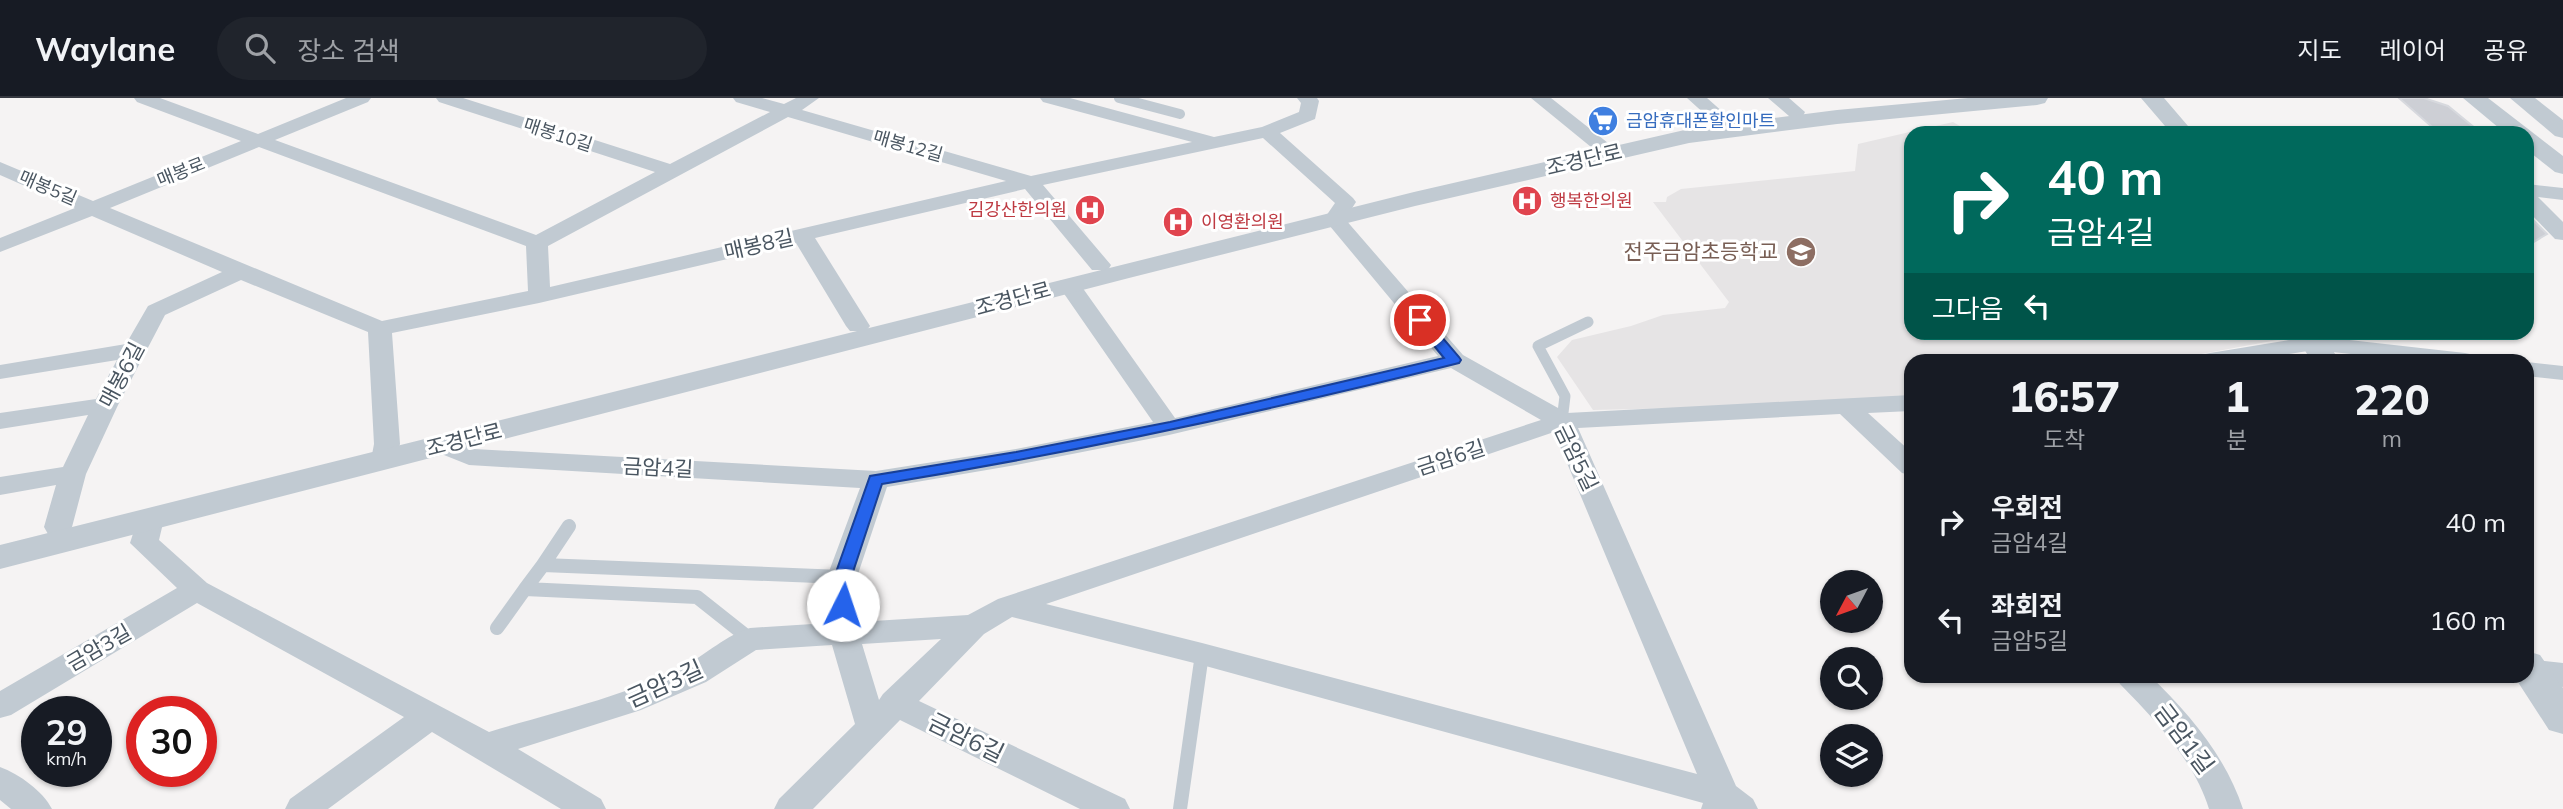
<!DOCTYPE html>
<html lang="ko">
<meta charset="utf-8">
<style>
:root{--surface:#171b24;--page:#20242c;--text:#f1f3f6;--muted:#9ea1a6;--line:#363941}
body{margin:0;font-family:Mulish,"Noto Sans KR",sans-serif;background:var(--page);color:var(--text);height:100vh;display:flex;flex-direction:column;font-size:26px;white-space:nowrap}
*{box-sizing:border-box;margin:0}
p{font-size:23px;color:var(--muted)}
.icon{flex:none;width:38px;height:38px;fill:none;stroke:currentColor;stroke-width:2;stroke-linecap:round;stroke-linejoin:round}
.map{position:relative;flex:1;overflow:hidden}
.details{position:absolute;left:1904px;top:256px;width:630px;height:329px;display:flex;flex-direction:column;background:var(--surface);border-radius:21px;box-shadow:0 2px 5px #0004}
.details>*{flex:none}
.banner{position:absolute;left:1904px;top:28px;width:630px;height:214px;border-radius:21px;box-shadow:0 2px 5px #0004;background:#00695c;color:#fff;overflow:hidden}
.needle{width:46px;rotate:229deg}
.tools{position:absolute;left:1820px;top:472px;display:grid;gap:14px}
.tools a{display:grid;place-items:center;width:63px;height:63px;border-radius:50%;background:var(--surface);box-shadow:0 2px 5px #0004;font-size:35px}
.speed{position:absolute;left:21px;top:598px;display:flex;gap:14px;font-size:35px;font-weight:700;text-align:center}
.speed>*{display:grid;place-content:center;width:91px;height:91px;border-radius:50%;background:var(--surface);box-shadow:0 2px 5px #0004;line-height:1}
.speed small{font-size:18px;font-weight:400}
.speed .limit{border:10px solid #d22;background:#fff;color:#111}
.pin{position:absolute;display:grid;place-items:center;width:60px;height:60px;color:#fff;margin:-30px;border:4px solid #fff;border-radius:50%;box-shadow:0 2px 7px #0007}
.me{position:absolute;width:77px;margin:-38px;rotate:4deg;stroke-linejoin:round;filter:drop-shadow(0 0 5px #0008)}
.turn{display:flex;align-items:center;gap:24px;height:147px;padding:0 28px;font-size:32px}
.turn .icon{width:91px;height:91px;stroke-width:2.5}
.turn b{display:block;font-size:49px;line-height:60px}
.then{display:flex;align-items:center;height:66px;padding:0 28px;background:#0003;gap:14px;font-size:26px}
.eta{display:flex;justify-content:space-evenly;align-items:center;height:119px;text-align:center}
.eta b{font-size:42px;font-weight:800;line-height:49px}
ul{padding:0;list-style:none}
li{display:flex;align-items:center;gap:21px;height:98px;padding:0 28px}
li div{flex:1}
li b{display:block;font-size:26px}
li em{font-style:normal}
header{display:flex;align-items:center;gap:42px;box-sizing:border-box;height:98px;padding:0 35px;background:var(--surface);border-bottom:2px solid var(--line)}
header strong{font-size:33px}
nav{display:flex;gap:38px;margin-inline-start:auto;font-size:24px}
.search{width:490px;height:63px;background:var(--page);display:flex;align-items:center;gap:18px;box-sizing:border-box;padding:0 24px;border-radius:38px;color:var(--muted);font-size:26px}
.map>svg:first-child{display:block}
.education{fill:#e6e4e5}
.building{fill:#cdcfd5;stroke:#d7d9de;stroke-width:2}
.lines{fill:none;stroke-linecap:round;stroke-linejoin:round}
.service-far2{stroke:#c1cad2;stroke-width:10}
.service-far1{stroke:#c1cad2;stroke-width:11}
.service{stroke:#c1cad2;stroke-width:14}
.minor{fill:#c1cad2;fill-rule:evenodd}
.tertiary{fill:#c1cad2;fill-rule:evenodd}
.route{fill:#2563eb;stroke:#184099;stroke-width:2}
.labels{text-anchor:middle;stroke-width:6;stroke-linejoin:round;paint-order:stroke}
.far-shop-label{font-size:18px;fill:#366cbe;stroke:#fff;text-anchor:start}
.far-street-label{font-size:18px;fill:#4a5661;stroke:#fff}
.far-health-label{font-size:18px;fill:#be3a42;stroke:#fff;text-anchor:start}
.street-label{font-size:21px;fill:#4a5661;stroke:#fff}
.education-label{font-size:21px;fill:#785e54;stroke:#fff;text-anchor:end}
.near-street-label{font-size:24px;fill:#4a5661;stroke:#fff}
</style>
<header>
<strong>Waylane</strong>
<div class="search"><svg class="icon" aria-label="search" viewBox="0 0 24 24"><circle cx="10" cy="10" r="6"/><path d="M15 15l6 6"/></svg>장소 검색</div>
<nav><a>지도</a><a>레이어</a><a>공유</a></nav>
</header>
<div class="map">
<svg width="2563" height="711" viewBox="0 0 2563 711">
<rect width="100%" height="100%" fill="#f5f3f3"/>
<!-- education -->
<path class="education" d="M1953 24 1972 35H1911V234H2290L2293 239 2169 262H1911V301L1808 307 1593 312 1557 259 1572 242 1631 228 1663 217 1725 210 1729 204 1653 104H1666L1667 99 1681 91 1855 73 1858 46Z"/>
<!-- building -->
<path class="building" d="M2399 0H2424L2448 8 2481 35H2439Z
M2527 116 2547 136 2527 148Z"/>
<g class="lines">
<!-- service-far2 -->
<path class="service-far2" d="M1119 0 1180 16"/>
<!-- service-far1 -->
<path class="service-far1" d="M1562 323 1565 298 1538 248 1588 224"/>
<!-- service -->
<path class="service" d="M543 467 569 428
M497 530 525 491
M750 541 697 499 525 491 543 467 842 479
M1180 711 1202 556"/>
<!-- minor -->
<path class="minor" d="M134 0H160L258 36 346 0H371L368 4 275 42 536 137 655 74 439 4 436 0H463L670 66 770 14 736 4 733 0H762L784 6 796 0H819L802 12 1031 78 1192 44 1043 4 1040 0H1070L1214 39 1262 29 1299 14 1301 5 1297 0H1317L1319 3 1315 21 1280 35 1353 100 1356 104 1345 121 1463 257 1567 315 1911 297V313L1868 315 1911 354V377L1902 375 1840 316 1578 330 1736 688 1753 701 1758 711H1701L1703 705 1202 567 1012 519 984 536 919 603 1125 701 1130 711H1080L900 622 813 711H774L779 701 855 626 832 547 756 552 706 584 641 612 518 651 601 701 606 711H561L432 634 328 711H285L290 701 404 619 197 505 11 617 0 620V593L177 490 130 445 140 414 150 412 160 414 164 421 159 442 207 485 489 634C554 614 624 599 684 568 707 556 726 537 750 530L828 525 827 479 860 390 469 367 434 353 430 347 434 341 443 339 474 351 876 373 1016 351 1153 324 1058 187 1061 182H1077L1175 320 1438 258 1324 121 1335 105 1263 40 1043 87 1111 167 1108 172H1092L1025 91 815 140 870 228 866 233H850L846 228 796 145 539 205 392 235 400 346 393 368 384 370 375 368 371 362 374 346 368 234 241 182 165 217 118 307 86 376 72 429 68 436 58 438 48 436 44 429 56 387 0 397V379L63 369 88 317 0 331V315L96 301 117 262 0 281V267L126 246 148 208 222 174 92 118 0 154V140L75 110 0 77V64L93 103 241 43 137 4ZM788 19 1006 83 550 189 548 148ZM259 49 526 148 528 193 382 223 110 110ZM1451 270 1541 322 998 501 968 517 858 524 857 479 887 389 1016 367 1169 337ZM1554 334 1697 676 1202 545 1046 506ZM941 541 883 596 879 602 862 546Z
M1531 0H1551L1608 45 1598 51 1591 49Z
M1687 0H1707L1733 23 1724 29 1717 27Z
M1768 0H1789L1805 14 1803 18H1789Z
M2527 86 2563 90V102L2538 99 2563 124V142L2555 141 2527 112Z
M2314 238 2465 255 2474 257 2477 262H2406L2314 252 2251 262H2198L2201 257 2210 255Z
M2527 264 2563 268V282L2527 278Z
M2527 561 2563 565V589L2516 581 2514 578H2527Z
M2116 578H2150C2189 615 2226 659 2243 711H2209C2194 662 2155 622 2120 586Z
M0 669C19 676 43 693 52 711H11L0 702Z"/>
<!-- tertiary -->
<path class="tertiary" d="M1968 0H2048L2045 5 2037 7 1837 26 1689 45 1415 108 1129 180 0 471V447L1414 94 1689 31 1837 12Z
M2141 0H2164L2194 35H2171Z
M2463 0H2488L2563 58V76L2555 74 2527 52V35H2505Z
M2510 0H2535L2563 22V40L2555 38Z
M2293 234H2321L2339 262H2311Z
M2527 553 2540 557 2563 590V636L2549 632 2514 578H2527Z"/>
</g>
<!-- route -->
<path class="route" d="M1420 217 1425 219 1459 259 1461 262 1459 265C1268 313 1077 354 882 386L851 480 852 507 849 511H836L834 507V480L870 378 1016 354 1170 324 1444 260 1413 222Z"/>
<!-- icons -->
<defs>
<g id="supermarket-disc" transform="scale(1.575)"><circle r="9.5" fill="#3f7fe0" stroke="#fff"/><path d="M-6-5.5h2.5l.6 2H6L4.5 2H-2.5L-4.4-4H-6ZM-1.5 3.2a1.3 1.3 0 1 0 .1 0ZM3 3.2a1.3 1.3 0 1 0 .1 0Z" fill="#fff"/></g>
<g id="hospital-disc" transform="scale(1.575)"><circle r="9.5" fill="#e0444e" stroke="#fff"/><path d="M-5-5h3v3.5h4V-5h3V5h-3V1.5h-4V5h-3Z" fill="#fff"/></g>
<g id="school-disc" transform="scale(1.575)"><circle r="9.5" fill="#8d6e63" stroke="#fff"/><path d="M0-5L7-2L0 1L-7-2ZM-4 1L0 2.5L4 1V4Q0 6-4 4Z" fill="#fff"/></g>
</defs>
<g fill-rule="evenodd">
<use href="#supermarket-disc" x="1603" y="23"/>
<use href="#hospital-disc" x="1527" y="103"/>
<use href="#hospital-disc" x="1090" y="112"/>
<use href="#hospital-disc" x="1178" y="124"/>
<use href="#school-disc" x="1801" y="154"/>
</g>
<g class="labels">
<!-- far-shop labels -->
<g class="far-shop-label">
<text x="1626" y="29">금암휴대폰할인마트</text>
</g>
<!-- far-street labels -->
<g class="far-street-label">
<text transform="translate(558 37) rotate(18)" y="6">매봉10길</text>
<text transform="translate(908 48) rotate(16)" y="6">매봉12길</text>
<text transform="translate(181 74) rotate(-22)" y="6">매봉로</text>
<text transform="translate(48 90) rotate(23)" y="6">매봉5길</text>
</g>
<!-- far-health labels -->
<g class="far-health-label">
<text x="1550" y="109">행복한의원</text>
<text x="1067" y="118" text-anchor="end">김강산한의원</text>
<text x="1201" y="130">이영환의원</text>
</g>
<!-- street labels -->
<g class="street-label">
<text transform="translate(1584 62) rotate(-13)" y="7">조경단로</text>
<text transform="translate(759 147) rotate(-13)" y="7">매봉8길</text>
<text transform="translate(1013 201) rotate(-15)" y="7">조경단로</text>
<text transform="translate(122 277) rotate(-62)" y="7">매봉6길</text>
<text transform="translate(464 342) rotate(-14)" y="7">조경단로</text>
<text transform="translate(1451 360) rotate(-18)" y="7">금암6길</text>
<text transform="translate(1576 360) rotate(64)" y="7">금암5길</text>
<text transform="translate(658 370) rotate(3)" y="7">금암4길</text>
<text transform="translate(99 550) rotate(-30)" y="7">금암3길</text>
</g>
<!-- education labels -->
<g class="education-label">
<text x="1778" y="161">전주금암초등학교</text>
</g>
<!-- near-street labels -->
<g class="near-street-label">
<text transform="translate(665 586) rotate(-24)" y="8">금암3길</text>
<text transform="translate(966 640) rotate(26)" y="8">금암6길</text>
<text transform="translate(2184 641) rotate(53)" y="8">금암1길</text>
</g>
</g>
</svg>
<div class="tools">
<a><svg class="needle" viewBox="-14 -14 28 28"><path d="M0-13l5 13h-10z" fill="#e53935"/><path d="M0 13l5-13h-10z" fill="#9ea1a6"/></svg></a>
<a><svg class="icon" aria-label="search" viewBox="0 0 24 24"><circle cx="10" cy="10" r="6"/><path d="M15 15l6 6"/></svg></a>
<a><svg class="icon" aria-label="layers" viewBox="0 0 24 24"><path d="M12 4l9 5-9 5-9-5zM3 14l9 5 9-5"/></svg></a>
</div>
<div class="speed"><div>29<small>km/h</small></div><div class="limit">30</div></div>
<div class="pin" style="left:1420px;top:222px;background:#d93025"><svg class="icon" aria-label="arrive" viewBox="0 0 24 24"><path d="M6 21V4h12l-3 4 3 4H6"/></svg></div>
<svg class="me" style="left:843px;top:507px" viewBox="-20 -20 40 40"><circle r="19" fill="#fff"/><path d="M0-13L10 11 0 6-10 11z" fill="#2563eb"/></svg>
<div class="banner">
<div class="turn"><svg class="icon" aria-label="right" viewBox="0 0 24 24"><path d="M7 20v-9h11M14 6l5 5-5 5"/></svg><div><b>40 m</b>금암4길</div></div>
<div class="then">그다음<svg class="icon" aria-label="left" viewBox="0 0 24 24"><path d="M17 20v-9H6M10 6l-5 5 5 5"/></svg></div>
</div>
<section class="details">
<div class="eta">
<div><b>16:57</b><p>도착</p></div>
<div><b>1</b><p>분</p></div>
<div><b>220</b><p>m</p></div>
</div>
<ul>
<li><svg class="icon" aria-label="right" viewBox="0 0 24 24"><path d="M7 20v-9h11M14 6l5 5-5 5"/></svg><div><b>우회전</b><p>금암4길</p></div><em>40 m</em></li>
<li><svg class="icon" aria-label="left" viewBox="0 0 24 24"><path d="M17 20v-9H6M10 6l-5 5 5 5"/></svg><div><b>좌회전</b><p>금암5길</p></div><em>160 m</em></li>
</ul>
</section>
</div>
